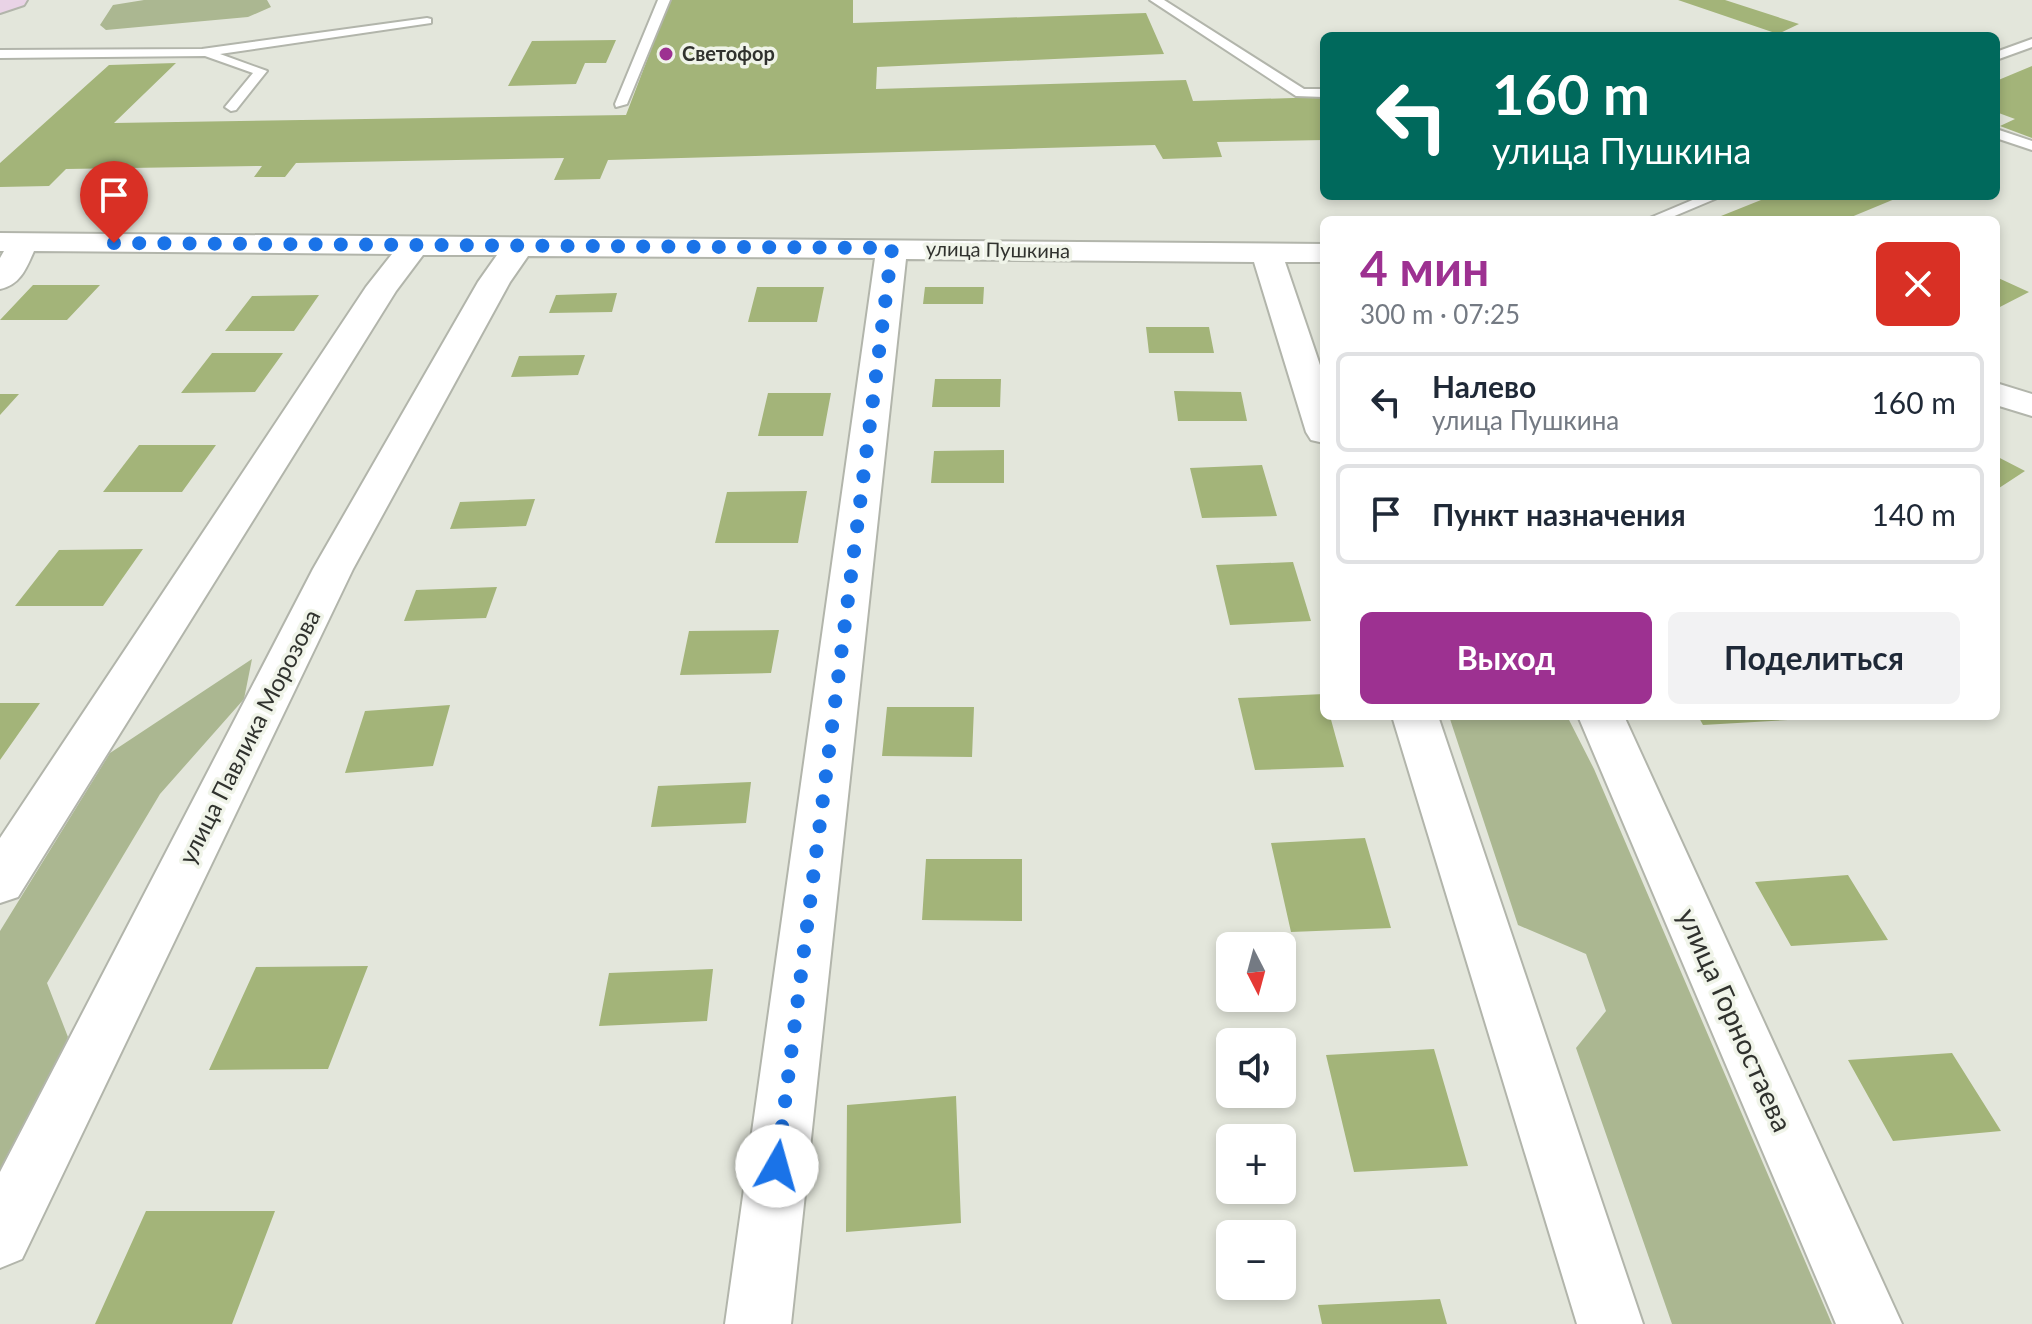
<!DOCTYPE html>
<html lang="ru">
<meta charset="utf-8">
<style>
:root{--surface:#fff;--page:#f2f2f3;--text:#1f2937;--muted:#747a83;--line:#e0e1e3;--accent:#9d3191}
body{margin:0;font-family:Lato,sans-serif;background:var(--page);color:var(--text);height:100vh;display:flex;flex-direction:column;font-size:30px;white-space:nowrap}
*{box-sizing:border-box;margin:0}
p{font-size:26px;color:var(--muted)}
.icon{flex:none;width:44px;height:44px;fill:none;stroke:currentColor;stroke-width:2;stroke-linecap:round;stroke-linejoin:round}
.map{position:relative;flex:1;overflow:hidden}
.drawer{position:absolute;left:1320px;top:216px;width:680px;height:504px;display:flex;flex-direction:column;background:var(--surface);border-radius:12px;box-shadow:0 4px 12px #0003}
.drawer>*{flex:none}
.hud{position:absolute;left:1320px;top:32px;width:680px;height:168px;border-radius:12px;box-shadow:0 4px 12px #0003;background:#00695c;color:#fff;overflow:hidden}
.needle{width:52px;rotate:174deg}
.fabs{position:absolute;left:1216px;top:932px;display:grid;gap:16px}
.fabs a{display:grid;place-items:center;width:80px;height:80px;border-radius:12px;background:var(--surface);box-shadow:0 4px 12px #0003;font-size:40px}
.pin{position:absolute;display:grid;place-items:center;width:68px;height:68px;color:#fff;margin:-82px -34px;border-radius:50% 50% 50% 0;rotate:-45deg;box-shadow:0 0 8px #0007}
.pin .icon{rotate:45deg}
.me{position:absolute;width:88px;margin:-44px;rotate:7deg;stroke-linejoin:round;filter:drop-shadow(0 0 6px #0008)}
.turn{display:flex;align-items:center;gap:28px;height:168px;padding:0 40px;font-size:36px}
.turn .icon{width:104px;height:104px;stroke-width:2.5}
.turn b{display:block;font-size:56px;line-height:68px}
.round{display:grid;place-items:center;flex:none;width:84px;height:84px;border-radius:12px;background:var(--page)}
.headline{display:flex;align-items:center;justify-content:space-between;height:136px;padding:0 40px}
h1{font-size:48px;font-weight:700;line-height:60px;color:var(--accent)}
.cta{display:flex;gap:16px;margin-top:auto;padding:16px 40px}
.cta a{flex:1;height:92px;border-radius:12px;background:var(--accent);color:#fff;font-size:32px;font-weight:700;line-height:92px;text-align:center}
.cta a+a{background:var(--page);color:var(--text)}
ul{padding:0;list-style:none}
li{display:flex;align-items:center;gap:24px;height:100px;margin:0 16px 12px;padding:0 24px;border:4px solid var(--line);border-radius:12px}
li div{flex:1}
li b{display:block;font-size:30px}
li em{font-style:normal}
.map>svg:first-child{display:block}
.green{fill:#abb791}
.building{fill:#a3b479}
.lines{fill:none;stroke-linecap:round;stroke-linejoin:round}
.lane-casing{stroke:#b2b5ab;stroke-width:4}
.street-casing{stroke:#b2b5ab;stroke-width:4}
.secondary-casing{stroke:#b2b5ab;stroke-width:4}
.lane{fill:#fff;fill-rule:evenodd}
.street{fill:#fff;fill-rule:evenodd}
.secondary{fill:#e9d3e6;fill-rule:evenodd}
.route{stroke:#1a73e8;stroke-width:14;stroke-dasharray:0 25.2}
.poi-dot{fill:#9d3191;stroke:#f0f4e9;stroke-width:3}
.labels{text-anchor:middle;stroke-width:7;stroke-linejoin:round;paint-order:stroke}
.far-poi-label{font-size:20px;font-weight:bold;fill:#30322e;stroke:#f0f4e9;text-anchor:start}
.far-street-label{font-size:20px;fill:#30322e;stroke:#f0f4e9}
.street-label{font-size:24px;fill:#30322e;stroke:#f0f4e9}
.near-street-label{font-size:28px;fill:#30322e;stroke:#f0f4e9}
</style>
<div class="map">
<svg width="2032" height="1324" viewBox="0 0 2032 1324">
<rect width="100%" height="100%" fill="#e3e6db"/>
<!-- green -->
<path class="green" d="M144 0H267L271 7 248 17 106 30 100 25 113 5Z
M252 659 244 699 160 794 47 983 68 1037 0 1193V931L110 753Z
M1449 716H1567L1594 769 1832 1324H1672L1576 1048 1606 1011 1586 954 1518 925Z"/>
<!-- building -->
<path class="building" d="M670 0H853V23L1146 13 1164 54 877 67 876 89 1186 80 1193 101 1324 97V140L1217 142 1222 157 1163 159 1155 145 608 160 600 179 554 180 564 158 296 163 285 177H254L262 166 66 169 49 186 0 187V163L109 65 176 63 114 123 626 115Z
M1678 0H1725L1799 24 1778 34Z
M616 40 606 63H585L576 84 508 86 532 41Z
M2032 66V138L2000 126 2015 119 1996 112V81Z
M1771 196H1902L1844 220H1711Z
M1996 277 2029 292 1996 309Z
M33 285H100L67 320H0Z
M757 287H824L817 322H748Z
M925 287H984L983 304H923Z
M617 293 612 312 549 313 556 295Z
M319 295 294 331H225L252 296Z
M1146 327H1209L1214 353H1149Z
M212 353H283L255 392 181 393Z
M585 355 578 375 511 377 519 356Z
M935 379H1001L1000 407H932Z
M1174 391 1241 392 1247 421H1178Z
M768 393H831L823 436H758Z
M0 394H19L0 415Z
M139 445H216L182 492H103Z
M1004 450V483H931L934 451Z
M1996 456 2025 471 1996 490Z
M1262 465 1277 516 1202 518 1190 468Z
M807 491 798 543H715L727 492Z
M535 499 526 526 450 529 460 502Z
M143 549 103 606H15L59 550Z
M1293 562 1311 621 1230 625 1216 565Z
M497 587 486 618 404 621 416 590Z
M779 630 771 673 680 675 689 631Z
M1324 694V716H1330L1344 767 1255 770 1238 698Z
M0 703H40L0 760Z
M450 705 433 766 345 773 365 711Z
M887 707H974L972 757 882 756Z
M1698 716H1785L1788 720 1703 725Z
M751 782 746 823 651 827 658 786Z
M1365 838 1391 928 1291 932 1271 843Z
M926 859H1022V921L922 920Z
M1848 875 1888 940 1791 946 1755 882Z
M368 966 328 1069 209 1070 256 967Z
M713 969 707 1021 599 1026 609 973Z
M1434 1049 1468 1166 1354 1172 1326 1055Z
M1952 1053 2001 1131 1893 1141 1848 1060Z
M956 1096 961 1223 846 1232 847 1105Z
M146 1211H275L232 1324H95Z
M1440 1299 1447 1324H1322L1318 1305Z"/>
<g class="lines">
<!-- lane casing -->
<g class="lane-casing">
<path id="lane" d="M658 0H670L627 104 616 107 615 104Z
M1150 0H1164L1304 89H1324V97L1296 96Z
M427 18 431 19V23L220 54 267 71 236 110 231 111 225 107 253 73 205 56 0 58V50L202 49Z
M2032 39V47L1996 60V52Z
M1996 129 2032 141V150L1996 138Z
M1702 196H1722L1665 220H1645Z"/>
</g>
<!-- street casing -->
<g class="street-casing">
<path id="street" d="M0 233 1324 244V262H1285L1324 377V443L1311 440 1306 432 1254 262 906 259 791 1324H725L875 258 528 256 510 282 353 569 22 1259 0 1268V1172L313 569 478 282 497 255H423L396 291 18 897 0 903V838L366 287 392 254 34 251C26 269 20 285 0 289V258L4 251H0Z
M1996 383 2032 394V416L1996 405Z
M1392 716H1438L1643 1324H1577Z
M1578 716H1624L1902 1324H1836Z"/>
</g>
<!-- secondary casing -->
<g class="secondary-casing">
<path id="secondary" d="M0 0H27L24 5 0 13Z"/>
</g>
<!-- lane -->
<use href="#lane" class="lane"/>
<!-- street -->
<use href="#street" class="street"/>
<!-- secondary -->
<use href="#secondary" class="secondary"/>
</g>
<g class="lines">
<!-- route -->
<path class="route" d="M114 243 892 248 777 1166"/>
</g>
<!-- markers -->
<circle class="poi-dot" cx="666" cy="54" r="8"/>
<g class="labels">
<!-- far-poi labels -->
<g class="far-poi-label">
<text x="682" y="61">Светофор</text>
</g>
<!-- far-street labels -->
<g class="far-street-label">
<text transform="translate(998 250) rotate(1)" y="7">улица Пушкина</text>
</g>
<!-- street labels -->
<g class="street-label">
<text transform="translate(250 737) rotate(-63)" y="8">улица Павлика Морозова</text>
</g>
<!-- near-street labels -->
<g class="near-street-label">
<text transform="translate(1735 1020) rotate(66)" y="10">улица Горностаева</text>
</g>
</g>
</svg>
<div class="fabs">
<a><svg class="needle" viewBox="-14 -14 28 28"><path d="M0-13l5 13h-10z" fill="#e53935"/><path d="M0 13l5-13h-10z" fill="#747a83"/></svg></a>
<a><svg class="icon" aria-label="sound" viewBox="0 0 24 24"><path d="M4 9h4l5-4v14l-5-4H4zM17 9q2 3 0 6"/></svg></a>
<a>+</a>
<a>−</a>
</div>
<div class="pin" style="left:114px;top:243px;background:#d93025"><svg class="icon" aria-label="arrive" viewBox="0 0 24 24"><path d="M6 21V4h12l-3 4 3 4H6"/></svg></div>
<svg class="me" style="left:777px;top:1166px" viewBox="-20 -20 40 40"><circle r="19" fill="#fff"/><path d="M0-13L10 11 0 6-10 11z" fill="#1a73e8"/></svg>
<div class="hud">
<div class="turn"><svg class="icon" aria-label="left" viewBox="0 0 24 24"><path d="M17 20v-9H6M10 6l-5 5 5 5"/></svg><div><b>160 m</b>улица Пушкина</div></div>
</div>
<section class="drawer">
<div class="headline"><div><h1>4 мин</h1><p>300 m · 07:25</p></div><a class="round" style="background:#d93025;color:#fff"><svg class="icon" aria-label="close" viewBox="0 0 24 24"><path d="M6 6l12 12M18 6L6 18"/></svg></a></div>
<ul>
<li><svg class="icon" aria-label="left" viewBox="0 0 24 24"><path d="M17 20v-9H6M10 6l-5 5 5 5"/></svg><div><b>Налево</b><p>улица Пушкина</p></div><em>160 m</em></li>
<li><svg class="icon" aria-label="arrive" viewBox="0 0 24 24"><path d="M6 21V4h12l-3 4 3 4H6"/></svg><div><b>Пункт назначения</b></div><em>140 m</em></li>
</ul>
<div class="cta"><a>Выход</a><a>Поделиться</a></div>
</section>
</div>
